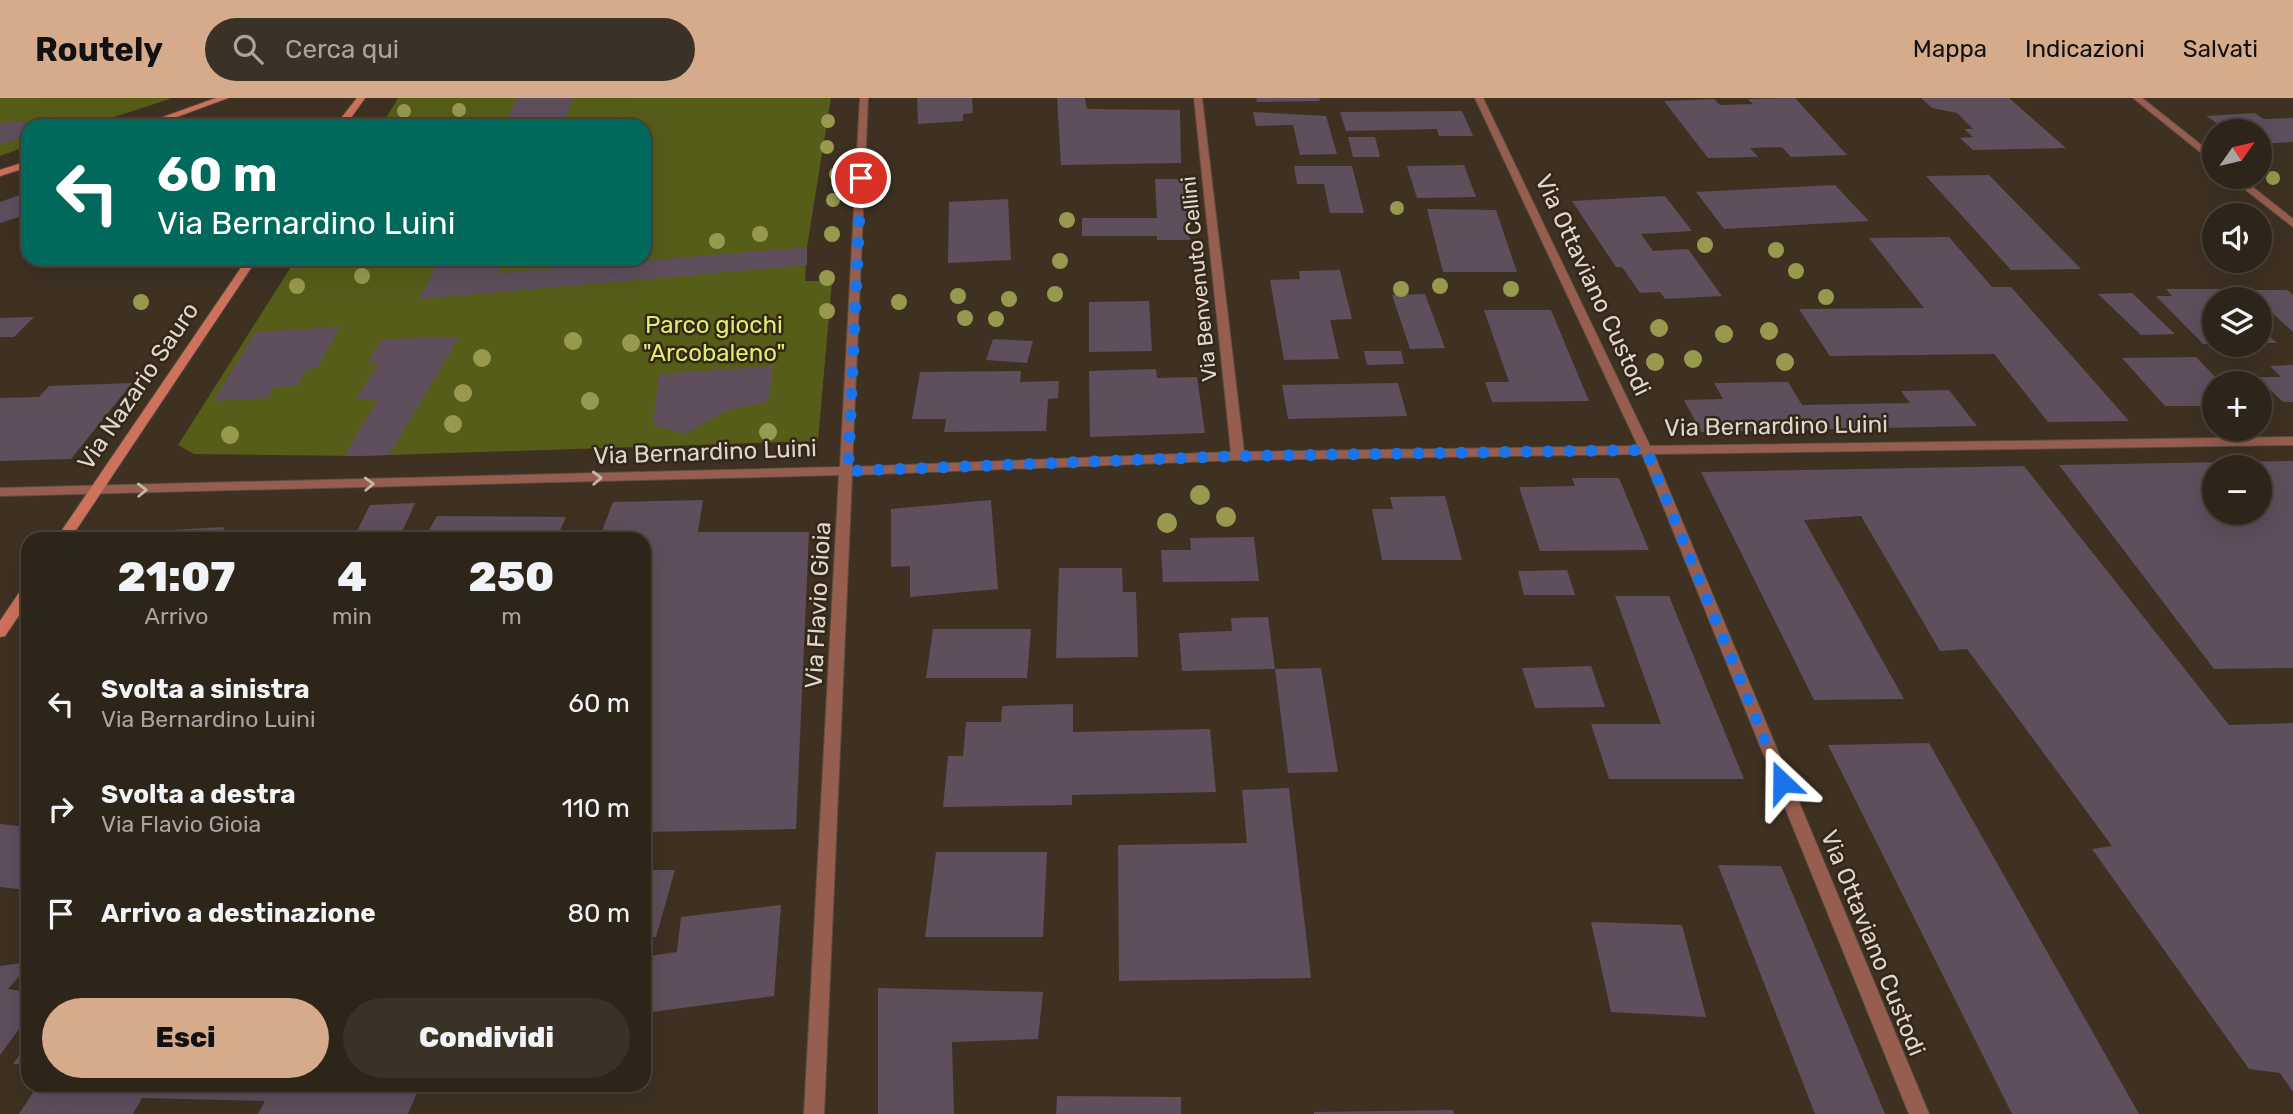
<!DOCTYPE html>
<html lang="it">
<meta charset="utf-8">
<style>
:root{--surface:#2e251a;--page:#3a3127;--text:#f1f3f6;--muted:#a7a5a2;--line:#494239;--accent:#d6ab8b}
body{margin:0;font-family:Rubik,sans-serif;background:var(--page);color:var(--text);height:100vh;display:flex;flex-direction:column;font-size:26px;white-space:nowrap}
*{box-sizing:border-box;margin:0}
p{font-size:23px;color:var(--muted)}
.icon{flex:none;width:38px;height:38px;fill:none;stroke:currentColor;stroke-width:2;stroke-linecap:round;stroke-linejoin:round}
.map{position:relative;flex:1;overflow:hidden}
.panel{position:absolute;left:21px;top:434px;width:630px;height:560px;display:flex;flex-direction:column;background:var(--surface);border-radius:21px;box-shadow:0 7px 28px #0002,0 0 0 2px var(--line)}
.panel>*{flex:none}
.guide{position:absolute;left:21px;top:21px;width:630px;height:147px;border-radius:21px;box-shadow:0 7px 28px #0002,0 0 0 2px var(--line);background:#00695c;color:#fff;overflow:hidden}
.needle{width:46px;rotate:56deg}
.tools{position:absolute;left:2202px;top:21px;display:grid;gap:14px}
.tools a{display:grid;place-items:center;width:70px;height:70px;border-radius:50%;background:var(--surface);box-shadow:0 7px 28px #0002,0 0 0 2px var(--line);font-size:35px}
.pin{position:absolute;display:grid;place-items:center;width:60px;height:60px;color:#fff;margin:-30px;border:4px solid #fff;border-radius:50%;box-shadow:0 2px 7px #0007}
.me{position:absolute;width:77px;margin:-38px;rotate:337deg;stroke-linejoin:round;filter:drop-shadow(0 0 5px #0008)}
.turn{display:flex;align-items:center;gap:24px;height:147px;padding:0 21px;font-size:32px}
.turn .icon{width:91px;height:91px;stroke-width:2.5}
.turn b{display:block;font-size:49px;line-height:60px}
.eta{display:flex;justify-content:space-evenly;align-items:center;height:119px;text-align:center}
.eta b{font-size:42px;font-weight:800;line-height:49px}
.cta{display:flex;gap:14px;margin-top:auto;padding:14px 21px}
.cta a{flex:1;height:80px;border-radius:42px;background:var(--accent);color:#111;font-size:28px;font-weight:800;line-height:80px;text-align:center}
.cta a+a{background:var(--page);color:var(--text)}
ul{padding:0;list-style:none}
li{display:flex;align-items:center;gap:21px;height:105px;padding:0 21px}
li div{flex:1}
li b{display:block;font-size:26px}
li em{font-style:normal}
header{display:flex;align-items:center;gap:42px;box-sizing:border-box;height:98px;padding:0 35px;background:var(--accent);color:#111}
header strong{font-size:33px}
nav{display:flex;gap:38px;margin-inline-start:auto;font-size:24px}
.search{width:490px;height:63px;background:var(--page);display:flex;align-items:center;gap:18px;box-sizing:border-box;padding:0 24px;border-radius:38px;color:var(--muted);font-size:26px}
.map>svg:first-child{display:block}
.green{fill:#565d19}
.building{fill:#5f4e5c;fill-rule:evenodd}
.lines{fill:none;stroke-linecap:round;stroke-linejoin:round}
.street-casing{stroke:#5b4f41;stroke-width:2}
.secondary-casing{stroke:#5b4f41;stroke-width:2}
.street{fill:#975d4f;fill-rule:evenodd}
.secondary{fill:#ce725c;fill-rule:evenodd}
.tree{fill:#97994e}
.oneway{stroke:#c9b2a7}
.route{stroke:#1a73e8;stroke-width:12;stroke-dasharray:0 21.6}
.labels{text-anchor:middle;stroke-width:5;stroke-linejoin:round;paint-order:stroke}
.far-street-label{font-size:21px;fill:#dfd6cd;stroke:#342718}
.street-label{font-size:24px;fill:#dfd6cd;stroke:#342718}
.park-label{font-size:24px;fill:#dfee72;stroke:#342718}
</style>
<header>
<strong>Routely</strong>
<div class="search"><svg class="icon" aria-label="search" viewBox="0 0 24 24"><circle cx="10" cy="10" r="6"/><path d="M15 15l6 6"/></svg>Cerca qui</div>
<nav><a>Mappa</a><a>Indicazioni</a><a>Salvati</a></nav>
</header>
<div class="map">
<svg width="2293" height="1016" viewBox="0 0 2293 1016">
<rect width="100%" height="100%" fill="#3e3122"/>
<!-- green -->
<path class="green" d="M0 0H168L170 1 86 28H28V48L0 58Z
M398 0H831L807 149 805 183H832L818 343 359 358 194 356 178 347 296 161H644V28H381Z"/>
<!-- building -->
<path class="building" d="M517 0H574L561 28H504Z
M917 0H972L973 15 963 16V23L918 26Z
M1057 0H1085L1087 11 1180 12 1181 65 1061 67Z
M1256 0H1319L1320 3 1257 4Z
M1795 0 1847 57 1791 59 1782 49 1750 50 1758 59 1708 60 1664 3 1714 1 1720 7 1753 6 1748 1Z
M1921 0H2009L2066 50 1973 52 1960 40 1973 39 1964 31H1973L1957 15 1932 10Z
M1462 13 1473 38H1439L1437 31 1346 33 1340 14Z
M1253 14 1326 18 1337 56 1300 57 1293 27 1256 28Z
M2255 15 2263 21 2293 20V44L2259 46V33H2229L2206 18Z
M29 23 34 28H28V38L0 46V25Z
M1348 39H1375L1380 59H1353Z
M1464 67 1476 99 1417 100 1407 68Z
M1294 68H1352L1364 115H1330L1324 86H1297Z
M1989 77 2081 171 2011 172 1926 78Z
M1155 81H1186L1190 142H1157V138H1082V120H1157Z
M1835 87 1869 123 1724 131 1696 94Z
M28 94V116L0 125V104Z
M1665 98 1692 133 1641 136 1653 153 1688 151 1722 198 1665 201 1660 194 1640 195 1622 169H1616L1572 103Z
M1008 101 1011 162 948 165 949 104Z
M1427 111 1496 112 1517 174H1443Z
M1949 139 1992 189H2011L2129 323 2048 324 1994 256 1830 258 1799 211 1924 210 1869 140Z
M807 149V167L419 201 439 161H504L498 175Z
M1340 172 1352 221 1330 222 1339 261 1284 262 1270 182 1300 181 1299 173Z
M2166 191H2220L2230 201H2214V246H2203L2156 198H2172Z
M2247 192H2287L2293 197V234Z
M2132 195 2175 236 2141 237 2098 196Z
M1425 196 1445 250 1410 251 1392 197Z
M1149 203 1152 253 1089 254V204Z
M1484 212H1551L1589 303 1492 304 1485 284H1509Z
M34 219 14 239H0V220Z
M340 229 317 270 307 271 297 288 273 289 268 300 213 303 256 234Z
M2259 229 2277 245H2259Z
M459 239 389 357 344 358 378 301 355 302 379 264 367 265 382 241Z
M993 241 1033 243 1027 265 986 262Z
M1364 253H1401L1404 266 1367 267Z
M2196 259 2221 285H2214V308H2165L2122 260Z
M2293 267V304H2283L2257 279H2281L2270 268Z
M773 268 768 304 728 312 684 336 653 327 659 276Z
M1156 271 1157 280 1197 279 1205 335 1090 339 1089 273Z
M1021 273 1020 284 1059 283 1058 300 1048 301 1046 333 944 334 946 321H912L920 274Z
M1788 284 1802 307 1910 305 1901 293 1949 292 1977 328 1701 334 1684 302 1723 301 1714 285Z
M132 285 71 361 0 363V300L39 299 49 288Z
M1398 285 1407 318 1288 321 1282 287Z
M2293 363V570L2214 571 2059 367ZM2214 369H2259V415H2214Z
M2024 368 2229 627 2293 625V994L2280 975 2249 971 2092 751 2112 748 1967 551 1940 553 1861 418 1804 422 1904 601 1814 602 1701 374Z
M1572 380H1619L1649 452 1540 453 1519 389 1575 388Z
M1445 398 1462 462H1382L1372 411H1393L1390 399Z
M703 402 698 434H809L796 731 644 734V441H599L613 404Z
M991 402 998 491 910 499V468L891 469V411Z
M415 405 399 441H353L370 407Z
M437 418 566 419 556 441H424Z
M225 429 218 441H128L133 434Z
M1254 439 1259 483 1163 484 1161 452H1191L1190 440Z
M1059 470H1122L1123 494H1136L1138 559 1056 560Z
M1567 472 1575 497H1524L1518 473Z
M1615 498H1669L1744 681H1609L1591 626H1661Z
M1268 519 1275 571 1321 570 1338 674 1288 675 1275 571 1182 573 1179 535 1232 533 1231 520Z
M933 531H1031L1027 580H926Z
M1591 568 1605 609 1535 610 1522 570Z
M1073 606V634L1210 631 1216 694 1072 697V707L943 709 948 658H963L966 624H1001L1002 608Z
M1929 645 2139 1016H2012L1828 647Z
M1289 690 1311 880 1119 883 1118 747 1247 745 1242 692Z
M0 726 28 729V792L0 789Z
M936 754H1047L1043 839H925Z
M1718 767 1781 768 1885 1016H1815Z
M644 772H675L656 839H644Z
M781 807 774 898 644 915 649 858 677 854 681 819Z
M1591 824 1682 827 1706 919 1611 914Z
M28 864V868L8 891 28 894V919L0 957V868Z
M878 890 1043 894 1038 941 952 944 954 1016H878Z
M28 945V967L13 966Z
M38 987H420L408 1016H258L265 1003 142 1000 133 1016H19Z
M1057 998 1181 999V1016H1056Z
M1453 1012 1454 1016H1314V1014Z"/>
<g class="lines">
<!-- street casing -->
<g class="street-casing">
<path id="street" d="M860 0H868L852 369 1231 354 1194 0H1202L1244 354 1638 348 1475 0H1483L1650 348 2293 339V347L1654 356 1929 1016H1909L1642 356 1238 362 852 377 824 1016H804L839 377 0 398V390L840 369Z
M2133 0H2142L2214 57V65Z
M2229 79H2240L2293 121V129Z"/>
</g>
<!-- secondary casing -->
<g class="secondary-casing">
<path id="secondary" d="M216 0H228L152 28H138Z
M357 0H365L345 28H335Z
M28 63V69L0 78V72Z
M247 161H257L70 441H56Z
M28 488V504L5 538 0 539V523L23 489Z"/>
</g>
<!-- street -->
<use href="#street" class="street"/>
<!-- secondary -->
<use href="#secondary" class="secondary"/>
</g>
<!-- trees -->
<g class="tree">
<circle cx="459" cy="12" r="7"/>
<circle cx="404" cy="13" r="7"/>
<circle cx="828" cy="23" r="7"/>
<circle cx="827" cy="49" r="7"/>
<circle cx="836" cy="76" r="7"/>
<circle cx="2273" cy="80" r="7"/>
<circle cx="833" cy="102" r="7"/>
<circle cx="1397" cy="110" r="7"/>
<circle cx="1067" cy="122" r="8"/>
<circle cx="760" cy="136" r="8"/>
<circle cx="832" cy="136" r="8"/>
<circle cx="717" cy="143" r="8"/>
<circle cx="1705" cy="147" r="8"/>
<circle cx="1776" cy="152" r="8"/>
<circle cx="1060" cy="163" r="8"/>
<circle cx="1796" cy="173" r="8"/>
<circle cx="362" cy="178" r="8"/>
<circle cx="827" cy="180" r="8"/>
<circle cx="297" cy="188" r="8"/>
<circle cx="1440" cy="188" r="8"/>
<circle cx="1401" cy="191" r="8"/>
<circle cx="1511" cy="191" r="8"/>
<circle cx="1055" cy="196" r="8"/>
<circle cx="958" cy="198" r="8"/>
<circle cx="1826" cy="199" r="8"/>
<circle cx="1009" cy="201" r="8"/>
<circle cx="141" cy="204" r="8"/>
<circle cx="899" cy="204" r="8"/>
<circle cx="827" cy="213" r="8"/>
<circle cx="965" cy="220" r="8"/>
<circle cx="996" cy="221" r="8"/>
<circle cx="1659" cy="230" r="9"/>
<circle cx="1769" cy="233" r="9"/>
<circle cx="1724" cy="236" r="9"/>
<circle cx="573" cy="243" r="9"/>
<circle cx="631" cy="245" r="9"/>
<circle cx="482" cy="260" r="9"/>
<circle cx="1693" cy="261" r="9"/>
<circle cx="1655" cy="264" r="9"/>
<circle cx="1785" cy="264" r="9"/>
<circle cx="463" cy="295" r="9"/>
<circle cx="590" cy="303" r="9"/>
<circle cx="453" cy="326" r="9"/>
<circle cx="768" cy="334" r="9"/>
<circle cx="230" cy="337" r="9"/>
<circle cx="1200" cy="397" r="10"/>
<circle cx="1226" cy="419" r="10"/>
<circle cx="1167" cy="425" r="10"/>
</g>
<!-- one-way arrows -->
<defs><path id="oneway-chevron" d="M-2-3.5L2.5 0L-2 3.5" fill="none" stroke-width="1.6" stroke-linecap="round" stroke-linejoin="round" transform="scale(1.75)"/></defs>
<g class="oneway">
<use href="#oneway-chevron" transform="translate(597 380) rotate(-2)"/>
<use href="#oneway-chevron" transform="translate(369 386) rotate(-2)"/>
<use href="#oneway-chevron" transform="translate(142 392) rotate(-2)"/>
</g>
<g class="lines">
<!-- route -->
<path class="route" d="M861 80 848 373 1238 358 1646 352 1782 684"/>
</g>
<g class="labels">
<!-- far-street labels -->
<g class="far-street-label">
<text transform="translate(1199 181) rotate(-96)" y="7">Via Benvenuto Cellini</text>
</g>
<!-- street labels -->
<g class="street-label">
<text transform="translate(1593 187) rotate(65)" y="8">Via Ottaviano Custodi</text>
<text transform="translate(138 288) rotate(-56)" y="8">Via Nazario Sauro</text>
<text transform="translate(1776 328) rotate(-1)" y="8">Via Bernardino Luini</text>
<text transform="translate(705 354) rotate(-2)" y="8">Via Bernardino Luini</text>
<text transform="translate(818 507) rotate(-87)" y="8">Via Flavio Gioia</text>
<text transform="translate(1873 845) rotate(68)" y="8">Via Ottaviano Custodi</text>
</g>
<!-- park labels -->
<g class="park-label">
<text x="714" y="235">Parco giochi<tspan x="714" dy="28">"Arcobaleno"</tspan></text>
</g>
</g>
</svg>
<div class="tools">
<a><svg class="needle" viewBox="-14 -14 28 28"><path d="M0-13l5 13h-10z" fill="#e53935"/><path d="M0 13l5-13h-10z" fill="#a7a5a2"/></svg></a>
<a><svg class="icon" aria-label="sound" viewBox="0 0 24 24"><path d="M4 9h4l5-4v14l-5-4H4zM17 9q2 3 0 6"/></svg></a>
<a><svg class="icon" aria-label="layers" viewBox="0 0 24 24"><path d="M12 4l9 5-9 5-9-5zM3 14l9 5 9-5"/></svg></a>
<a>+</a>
<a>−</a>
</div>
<div class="pin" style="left:861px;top:80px;background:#d93025"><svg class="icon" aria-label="arrive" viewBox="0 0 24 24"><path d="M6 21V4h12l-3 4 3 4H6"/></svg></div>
<svg class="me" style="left:1782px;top:684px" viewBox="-20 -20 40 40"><path d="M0-17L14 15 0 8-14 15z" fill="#1a73e8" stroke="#fff" stroke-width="4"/></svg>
<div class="guide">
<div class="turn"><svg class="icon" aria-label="left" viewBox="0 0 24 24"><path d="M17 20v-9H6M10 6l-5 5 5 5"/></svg><div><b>60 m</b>Via Bernardino Luini</div></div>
</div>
<section class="panel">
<div class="eta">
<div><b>21:07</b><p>Arrivo</p></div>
<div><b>4</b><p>min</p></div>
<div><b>250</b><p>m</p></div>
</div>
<ul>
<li><svg class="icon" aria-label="left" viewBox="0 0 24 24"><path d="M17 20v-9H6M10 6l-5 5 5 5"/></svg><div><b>Svolta a sinistra</b><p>Via Bernardino Luini</p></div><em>60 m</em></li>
<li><svg class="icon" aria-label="right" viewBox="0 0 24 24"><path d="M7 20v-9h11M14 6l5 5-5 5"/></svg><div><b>Svolta a destra</b><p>Via Flavio Gioia</p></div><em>110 m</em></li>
<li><svg class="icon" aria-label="arrive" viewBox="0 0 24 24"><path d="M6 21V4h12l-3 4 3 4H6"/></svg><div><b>Arrivo a destinazione</b></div><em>80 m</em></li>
</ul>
<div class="cta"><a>Esci</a><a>Condividi</a></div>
</section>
</div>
